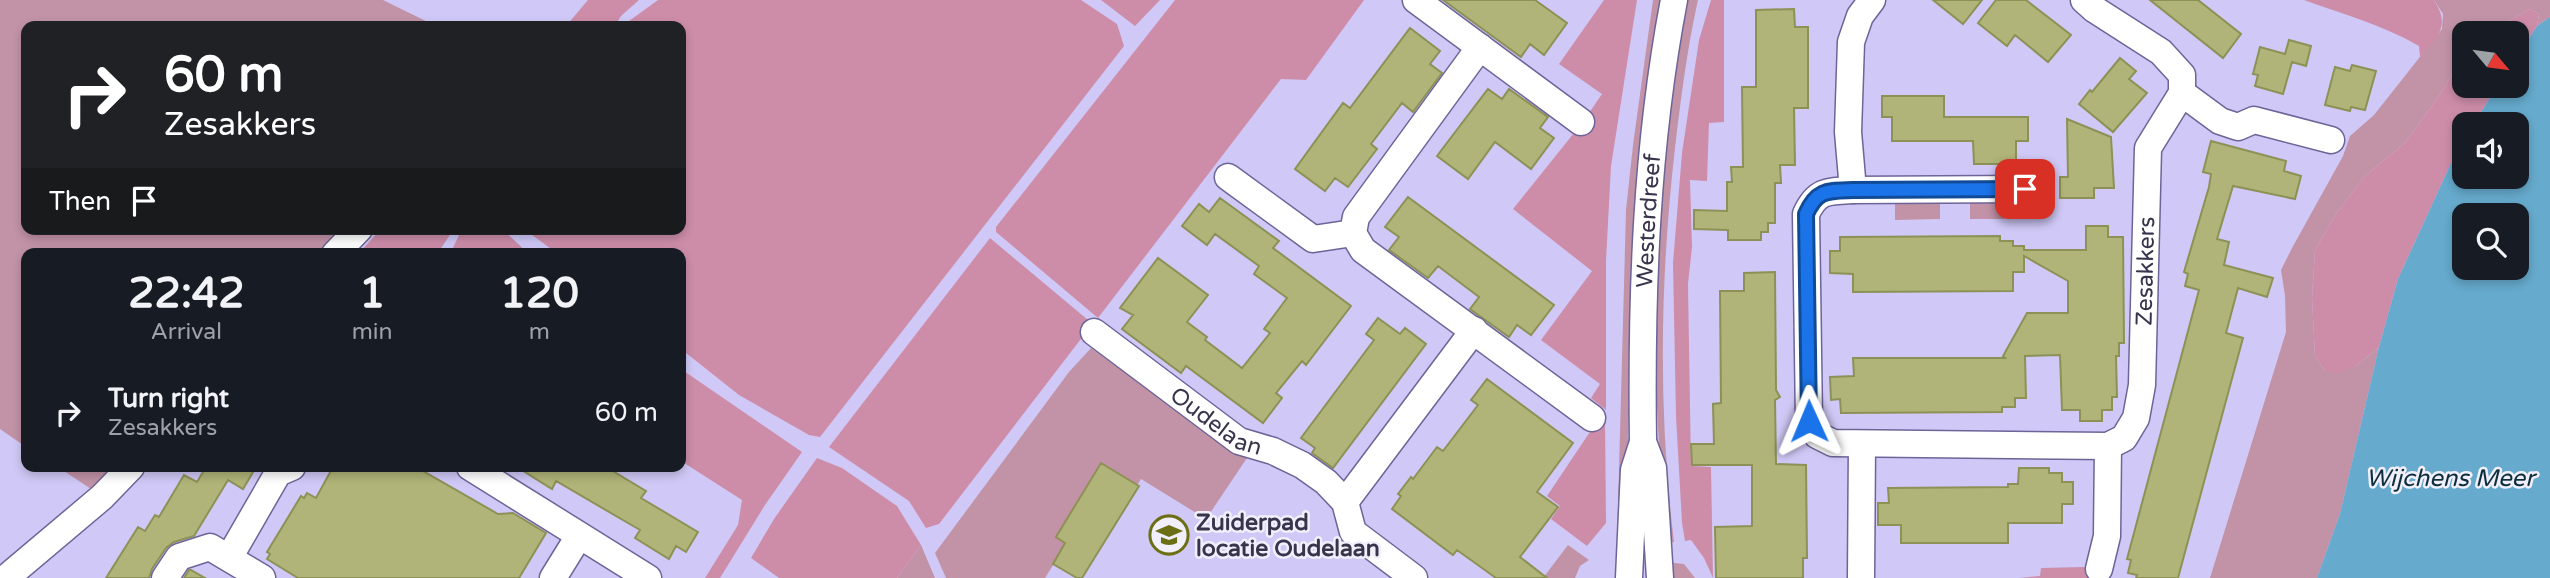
<!DOCTYPE html>
<style>
:root{--surface:#171b24;--page:#20242c;--text:#f1f3f6;--muted:#9ea1a6}
body{margin:0;font-family:"Varela Round",sans-serif;background:var(--page);color:var(--text);height:100vh;display:flex;flex-direction:column;font-size:26px;white-space:nowrap}
*{box-sizing:border-box;margin:0}
p{font-size:23px;color:var(--muted)}
.icon{flex:none;width:38px;height:38px;fill:none;stroke:currentColor;stroke-width:2;stroke-linecap:round;stroke-linejoin:round}
.map{position:relative;flex:1;overflow:hidden}
.details{position:absolute;left:21px;top:248px;width:665px;height:224px;display:flex;flex-direction:column;background:var(--surface);border-radius:14px;box-shadow:0 4px 10px #0003}
.details>*{flex:none}
.hud{position:absolute;left:21px;top:21px;width:665px;height:214px;border-radius:14px;box-shadow:0 4px 10px #0003;background:#202124;color:#fff;overflow:hidden}
.needle{width:46px;rotate:119deg}
.controls{position:absolute;left:2452px;top:21px;display:grid;gap:14px}
.controls a{display:grid;place-items:center;width:77px;height:77px;border-radius:14px;background:var(--surface);box-shadow:0 4px 10px #0003;font-size:35px}
.pin{position:absolute;display:grid;place-items:center;width:60px;height:60px;color:#fff;margin:-30px;border-radius:14px;box-shadow:0 4px 10px #0006}
.me{position:absolute;width:77px;margin:-38px;rotate:359deg;stroke-linejoin:round;filter:drop-shadow(0 0 5px #0008)}
.turn{display:flex;align-items:center;gap:24px;height:147px;padding:0 28px;font-size:32px}
.turn .icon{width:91px;height:91px;stroke-width:2.5}
.turn b{display:block;font-size:49px;line-height:60px}
.then{display:flex;align-items:center;height:66px;padding:0 28px;background:#0003;gap:14px;font-size:26px}
.eta{display:flex;justify-content:space-evenly;align-items:center;height:119px;text-align:center}
.eta b{font-size:42px;font-weight:700;line-height:49px}
ul{padding:0;list-style:none}
li{display:flex;align-items:center;gap:21px;height:91px;padding:0 28px}
li div{flex:1}
li b{display:block;font-size:26px}
li em{font-style:normal}
.map>svg:first-child{display:block}
.green{fill:#c293a7}
.forest{fill:#cd8da9}
.water{fill:#66aacd;fill-rule:evenodd}
.building{fill:#b0b478;stroke:#8d9155;stroke-width:2}
.lines{fill:none;stroke-linecap:round;stroke-linejoin:round}
.minor-casing{stroke:#6d6498;stroke-width:29}
.minor{stroke:#fff;stroke-width:26}
.route-casing{stroke:#114b97;stroke-width:18}
.route{stroke:#1a73e8;stroke-width:12}
.labels{text-anchor:middle;stroke-width:5;stroke-linejoin:round;paint-order:stroke}
.street-label{font-size:23px;fill:#38344c;stroke:#f0effb}
.poi-label{font-size:23px;font-weight:bold;fill:#38344c;stroke:#f0effb;text-anchor:start}
.water-label{font-size:24px;font-style:italic;fill:#0e2e3d;stroke:#f0effb}
</style>
<div class="map">
<svg width="2550" height="578" viewBox="0 0 2550 578">
<rect width="100%" height="100%" fill="#d0c9f7"/>
<!-- green -->
<path class="green" d="M0 0H383L436 26H26V229H351L327 254H26V447L0 429Z
M1653 0H1662L1653 52 1635 205 1625 544H1617L1626 210 1633 145Z
M1687 0H1698C1687 49 1681 98 1675 148 1660 279 1658 411 1674 542L1664 543 1653 328 1658 209 1681 27Z
M2434 0H2550V17L2537 26 2539 14 2530 9 2488 33H2464V54L2439 96 2405 143 2365 176 2336 214 2315 250 2312 298 2315 356 2325 371 2356 366 2379 347 2340 514 2317 578H2210L2286 332 2285 296 2281 270 2292 248 2343 156 2350 136 2374 115 2442 29 2443 14Z
M1970 201H2004V219H1970Z
M1895 202H1940V219L1895 220Z
M1091 348 1247 458 1206 519 1141 479 1087 567 1062 551 1045 578H946L935 553 1069 372Z
M58 467H124L97 493Z
M921 545 935 578H897Z
M1568 545 1589 560 1580 566 1575 578H1543Z
M1665 562 1684 564 1695 578H1668Z"/>
<!-- forest -->
<path class="forest" d="M588 0H639L621 16 615 26H566Z
M658 0H1081L1117 24 1124 46 820 437 809 435 739 395 681 349V254H558L524 229H681V26H626L629 21Z
M1101 0H1160L1135 26Z
M1175 0H1364L1306 80 1281 79 1098 318 996 232V227Z
M1604 0H1637L1611 166 1606 261V410L1591 398 1600 384 1541 340 1592 271 1513 209 1578 128 1585 131 1594 118 1589 113 1602 94 1559 64Z
M1711 0H1724V122L1709 123 1707 181 1690 180 1692 247 1688 284 1691 466 1711 467 1713 578 1704 558 1691 540 1685 541 1682 523 1676 416 1673 263 1682 153 1699 40Z
M2304 0H2434C2451 27 2438 36 2420 57L2419 46C2383 25 2343 14 2304 0Z
M2530 9 2539 14 2537 26 2517 57 2516 33H2488Z
M2464 54V86H2497L2474 124H2464V141L2453 159 2398 279 2379 347 2356 366 2338 373 2325 371 2315 356 2312 298 2315 250 2336 214 2365 176 2405 143 2439 96Z
M381 229H454L437 254H358Z
M462 229H502L529 254H450Z
M990 238 1088 320 1087 331 939 524 926 528 909 501 829 447Z
M681 369 802 452 765 505 720 578H705L738 525 742 500 681 461Z
M1602 414 1605 417 1606 523 1587 546 1551 519 1560 506 1547 496Z
M817 458 842 468 897 506 921 545 897 578H779L751 558 774 519Z
M2084 567 2094 571 2090 578H2019L2040 576 2041 568Z"/>
<!-- water -->
<path class="water" d="M2550 17V578H2317L2340 514 2379 347 2398 279 2453 159 2464 141V177H2516V124H2474L2497 86H2516L2517 57 2537 26ZM2464 215H2516V268H2464Z"/>
<!-- building -->
<path class="building" d="M1443 0H1535L1567 23 1544 55 1530 44 1521 57Z
M1933 0H1982L1963 24Z
M1996 0H2026L2071 35 2048 62 2015 35 2007 46 1978 23Z
M2150 0H2198L2241 34 2223 58Z
M1794 9 1795 27H1808V108H1794L1795 165H1780L1781 183H1775V223H1768V232H1761V240H1728V230L1694 229V210L1727 211V182H1732L1731 167H1743L1742 87H1756V10Z
M1410 28 1440 51 1430 64 1442 73 1413 112 1402 103 1371 144 1377 149 1348 187 1335 178 1325 191 1295 169 1343 103 1350 108Z
M2289 40 2311 46 2306 66 2292 62 2283 94 2255 86 2258 75 2253 74 2260 47 2285 54Z
M2120 58 2136 71 2129 79 2147 93 2113 132 2079 104 2090 90 2092 92Z
M2352 65 2376 71 2365 110 2351 107 2350 111 2325 105 2335 67 2350 71Z
M1488 89 1502 99 1509 89 1548 117 1540 128 1554 138 1531 169 1495 142 1468 179 1437 156Z
M1882 96H1944V117H2028V141H2016V164H1974L1973 141H1892V117H1882Z
M2067 119 2111 137 2114 188H2094V198H2060V177H2068Z
M2211 141 2286 161 2284 171 2301 176 2295 199 2233 186 2217 239 2229 242 2224 265 2273 278 2267 297 2238 288 2226 333 2243 338 2178 578H2136L2137 575 2128 573 2131 560 2127 559 2199 290 2185 286 2188 274 2184 272 2209 187 2211 174 2203 172Z
M1408 197 1554 305 1531 335 1517 325 1509 337 1470 309 1479 297 1438 266 1428 278 1389 250 1399 237 1385 227Z
M1220 198 1279 241 1273 248 1351 306 1306 365 1302 361 1276 393 1282 398 1263 423 1186 366 1181 373 1122 329 1133 315 1120 308 1158 258 1208 295 1187 322 1207 337 1205 340 1242 368 1270 333 1264 329 1287 298 1254 274 1259 266 1215 234 1207 245 1182 226 1199 204 1209 212Z
M2086 226H2108V237H2123L2124 343H2119V356H2116L2117 397H2112V410H2102V421H2080V410H2062L2060 355 2025 356 2026 398H2015V407H2002V412L1841 413 1840 399 1831 400 1830 377 1854 376 1853 358H2005L2003 356 2027 313H2068V281L2024 256V272H2013V291L1853 292V274L1830 273V251H1840V237L2000 236V241H2013V246H2024V250H2086Z
M1775 272 1776 390 1780 397 1775 400 1776 464 1806 465 1807 558H1803V578H1716L1715 527 1752 526V465H1692L1691 444H1714L1713 404 1721 403 1720 291H1744V273Z
M1378 318 1400 334 1405 328 1426 344 1333 468 1312 453 1315 448 1301 438 1374 340 1366 334Z
M1487 379 1573 443 1537 492 1558 507 1520 557 1547 578H1496L1457 550 1453 555 1392 509 1401 496 1398 494 1411 477 1413 479 1437 447 1443 451 1478 405 1471 400Z
M1101 463 1139 486 1082 578H1077L1053 564 1065 543 1056 537Z
M206 467H256L243 489 228 480 194 536 174 542 166 548 152 569 149 578H106L138 527 145 531 155 515 159 517 184 475 197 482Z
M333 467H416L498 514 513 513 546 533 519 578H298L267 559 270 554 267 552 301 496 304 498 307 493 316 498Z
M517 467H606L646 491 641 498 698 532 686 552 676 546 669 559 635 538 640 530 556 481 552 489Z
M2019 468H2049V473H2062V482H2073V504H2062V523H2008V543H1901V525H1878V503H1889L1888 488 2008 487V484H2018Z
M189 570H191L205 578H184Z"/>
<g class="lines">
<!-- minor casing -->
<g class="minor-casing">
<g id="minor">
<path d="M1416 0 1581 122"/>
<path d="M1480 47 1356 217 1353 233 1363 250 1592 418"/>
<path d="M2182 93 2220 121 2238 127 2254 120 2331 140"/>
<path d="M1228 177 1313 239 1353 233"/>
<path id="s1" d="M2025 189 1853 190C1828 191 1817 190 1806 214L1809 421 1817 435 1833 443 2108 446 2124 438 2136 418 2142 385 2148 148 2182 93V75L2161 52 2094 9 2084 0"/>
<path d="M1853 190 1848 132 1851 42 1860 16 1872 0"/>
<path d="M335 254 359 229"/>
<path id="s2" d="M1094 332 1239 441 1273 451 1302 465 1326 482 1345 502 1353 532 1414 578"/>
<path d="M1643 442 1653 468 1660 578"/>
<path d="M470 467 648 578"/>
<path d="M1345 502 1474 330"/>
<path d="M229 558 278 473 292 467"/>
<path d="M2099 569 2107 536 2108 446"/>
<path d="M6 578 102 497 131 467"/>
<path d="M165 578 179 557 210 547 262 578"/>
<path d="M553 578 579 536"/>
<path id="s3" d="M1629 578 1634 470 1643 442C1641 293 1646 147 1674 0"/>
<path d="M1861 578 1862 444"/>
</g>
</g>
<!-- minor -->
<use href="#minor" class="minor"/>
</g>
<g class="lines">
<!-- route casing -->
<g class="route-casing">
<path id="route" d="M1809 421 1806 214C1817 189 1828 191 1853 190L2025 189"/>
</g>
<!-- route -->
<use href="#route" class="route"/>
</g>
<!-- icons -->
<defs>
<g id="school-ring" transform="scale(2.0125)"><circle r="9.5" fill="#f0effb" stroke="#6b6e12" stroke-width="1.5"/><path d="M0-5L7-2L0 1L-7-2ZM-4 1L0 2.5L4 1V4Q0 6-4 4Z" fill="#6b6e12"/></g>
</defs>
<g fill-rule="evenodd">
<use href="#school-ring" x="1169" y="535"/>
</g>
<g class="labels">
<!-- street labels -->
<g class="street-label">
<text dy="8" stroke="none"><textPath href="#s3" startOffset="359">Westerdreef</textPath></text>
<text dy="8" stroke="none"><textPath href="#s1" startOffset="934">Zesakkers</textPath></text>
<text dy="8" stroke="none"><textPath href="#s2" startOffset="152">Oudelaan</textPath></text>
</g>
<!-- poi labels -->
<g class="poi-label">
<text x="1196" y="530">Zuiderpad<tspan x="1196" dy="26">locatie Oudelaan</tspan></text>
</g>
<!-- water labels -->
<g class="water-label">
<text x="2450" y="486">Wijchens Meer</text>
</g>
</g>
</svg>
<div class="controls">
<a><svg class="needle" viewBox="-14 -14 28 28"><path d="M0-13l5 13h-10z" fill="#e53935"/><path d="M0 13l5-13h-10z" fill="#9ea1a6"/></svg></a>
<a><svg class="icon" aria-label="sound" viewBox="0 0 24 24"><path d="M4 9h4l5-4v14l-5-4H4zM17 9q2 3 0 6"/></svg></a>
<a><svg class="icon" aria-label="search" viewBox="0 0 24 24"><circle cx="10" cy="10" r="6"/><path d="M15 15l6 6"/></svg></a>
</div>
<div class="pin" style="left:2025px;top:189px;background:#d93025"><svg class="icon" aria-label="arrive" viewBox="0 0 24 24"><path d="M6 21V4h12l-3 4 3 4H6"/></svg></div>
<svg class="me" style="left:1809px;top:421px" viewBox="-20 -20 40 40"><path d="M0-17L14 15 0 8-14 15z" fill="#1a73e8" stroke="#fff" stroke-width="4"/></svg>
<div class="hud">
<div class="turn"><svg class="icon" aria-label="right" viewBox="0 0 24 24"><path d="M7 20v-9h11M14 6l5 5-5 5"/></svg><div><b>60 m</b>Zesakkers</div></div>
<div class="then">Then<svg class="icon" aria-label="arrive" viewBox="0 0 24 24"><path d="M6 21V4h12l-3 4 3 4H6"/></svg></div>
</div>
<section class="details">
<div class="eta">
<div><b>22:42</b><p>Arrival</p></div>
<div><b>1</b><p>min</p></div>
<div><b>120</b><p>m</p></div>
</div>
<ul>
<li><svg class="icon" aria-label="right" viewBox="0 0 24 24"><path d="M7 20v-9h11M14 6l5 5-5 5"/></svg><div><b>Turn right</b><p>Zesakkers</p></div><em>60 m</em></li>
</ul>
</section>
</div>
